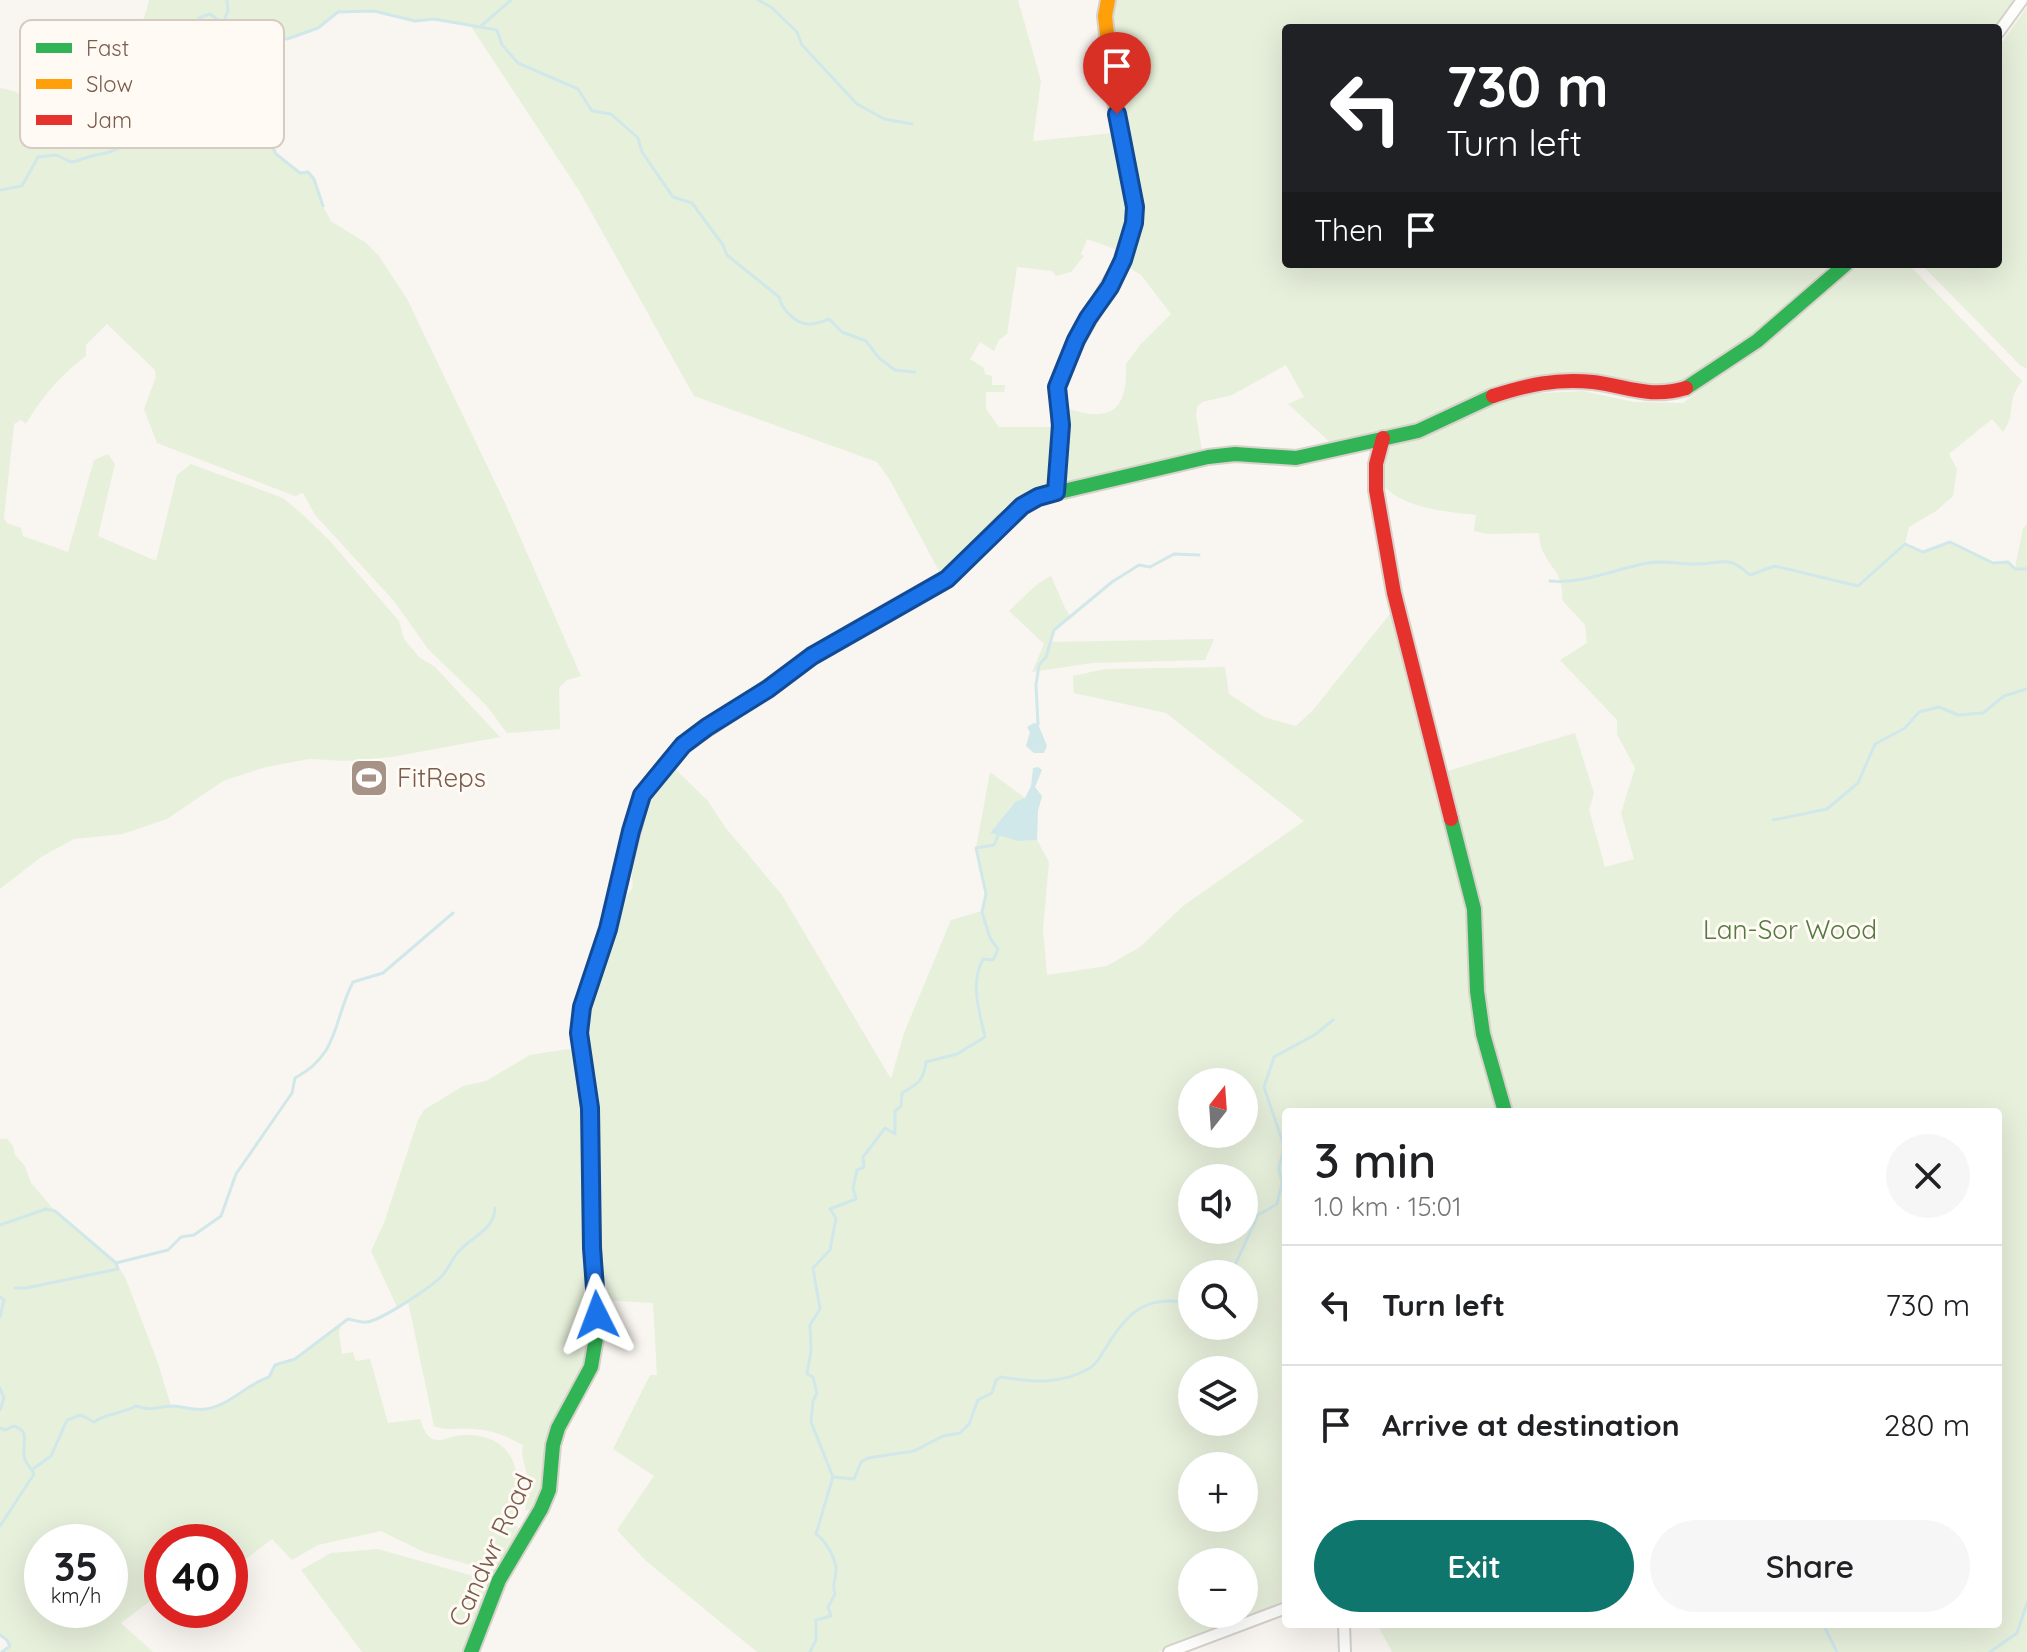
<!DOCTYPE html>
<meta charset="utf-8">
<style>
:root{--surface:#fff;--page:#f6f6f6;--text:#202124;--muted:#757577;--line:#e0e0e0;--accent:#0f766e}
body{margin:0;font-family:Quicksand,sans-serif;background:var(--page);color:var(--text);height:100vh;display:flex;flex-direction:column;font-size:30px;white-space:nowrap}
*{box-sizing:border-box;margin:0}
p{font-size:26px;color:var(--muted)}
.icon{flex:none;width:44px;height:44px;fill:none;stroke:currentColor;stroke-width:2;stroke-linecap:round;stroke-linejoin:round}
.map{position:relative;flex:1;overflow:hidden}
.drawer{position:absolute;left:1282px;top:1108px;width:720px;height:520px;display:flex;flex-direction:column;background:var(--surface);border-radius:8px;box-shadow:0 8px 32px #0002}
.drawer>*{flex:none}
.guide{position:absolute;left:1282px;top:24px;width:720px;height:244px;border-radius:8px;box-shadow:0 8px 32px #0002;background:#202124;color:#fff;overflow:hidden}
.needle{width:52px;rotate:17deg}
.buttons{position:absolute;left:1178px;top:1068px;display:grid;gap:16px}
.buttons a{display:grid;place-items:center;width:80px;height:80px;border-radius:50%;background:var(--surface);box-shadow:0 8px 32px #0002;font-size:40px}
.speed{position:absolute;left:24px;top:1524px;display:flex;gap:16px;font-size:40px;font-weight:700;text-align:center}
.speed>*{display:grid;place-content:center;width:104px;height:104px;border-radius:50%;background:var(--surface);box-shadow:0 8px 32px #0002;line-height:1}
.speed small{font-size:20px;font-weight:400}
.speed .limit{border:12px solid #d22;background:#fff;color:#111}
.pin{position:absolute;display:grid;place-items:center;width:68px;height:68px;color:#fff;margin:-82px -34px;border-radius:50% 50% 50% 0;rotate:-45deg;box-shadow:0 0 8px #0007}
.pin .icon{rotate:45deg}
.me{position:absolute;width:88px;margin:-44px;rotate:357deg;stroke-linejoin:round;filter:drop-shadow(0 0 6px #0008)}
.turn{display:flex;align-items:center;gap:28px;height:168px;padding:0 32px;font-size:36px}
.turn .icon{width:104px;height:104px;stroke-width:2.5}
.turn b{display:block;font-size:56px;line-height:68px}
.then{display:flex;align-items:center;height:76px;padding:0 32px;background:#0003;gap:16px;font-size:30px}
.round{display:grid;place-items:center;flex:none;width:84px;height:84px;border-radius:42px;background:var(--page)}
.summary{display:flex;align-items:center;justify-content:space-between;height:136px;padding:0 32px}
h1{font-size:48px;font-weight:600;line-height:60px}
.primary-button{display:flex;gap:16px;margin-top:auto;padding:16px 32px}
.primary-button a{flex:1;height:92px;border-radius:48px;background:var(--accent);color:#fff;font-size:32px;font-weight:600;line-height:92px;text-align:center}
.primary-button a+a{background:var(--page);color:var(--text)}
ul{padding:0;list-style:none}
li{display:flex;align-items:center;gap:24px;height:120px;padding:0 32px;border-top:2px solid var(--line)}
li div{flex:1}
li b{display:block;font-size:30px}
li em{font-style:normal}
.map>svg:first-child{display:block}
.green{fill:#e7f0db;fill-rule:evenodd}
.water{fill:#d0e8ea}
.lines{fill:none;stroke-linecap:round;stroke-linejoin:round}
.stream{stroke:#d0e8ea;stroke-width:3}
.street-casing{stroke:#d7d1cb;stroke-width:14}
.fast-casing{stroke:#d9d2cb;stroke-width:18}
.slow-casing{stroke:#d9d2cb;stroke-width:18}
.jam-casing{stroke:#d9d2cb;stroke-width:18}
.street{stroke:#fefefd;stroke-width:10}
.fast{stroke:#30b455;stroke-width:14}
.slow{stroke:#ff9f0a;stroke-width:14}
.jam{stroke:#e5322d;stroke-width:14}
.route-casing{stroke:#114b97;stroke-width:20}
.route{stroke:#1a73e8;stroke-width:14}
.labels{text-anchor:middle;stroke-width:6;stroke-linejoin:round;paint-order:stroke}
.poi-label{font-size:26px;fill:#7a5c4d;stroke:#fffaf3;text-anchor:start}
.park-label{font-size:26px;fill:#537a41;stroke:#fffaf3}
.street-label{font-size:26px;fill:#7a5c4d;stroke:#fffaf3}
.key{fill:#fffaf3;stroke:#d7cbc1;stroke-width:2}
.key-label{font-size:22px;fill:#7a5c4d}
</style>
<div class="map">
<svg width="2027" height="1652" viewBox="0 0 2027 1652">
<rect width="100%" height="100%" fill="#f9f5f0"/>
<!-- green -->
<path class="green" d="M149 0H1018L1041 81 1033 141 1114 133 1131 214 1123 252 1087 239 1081 254 1084 256 1071 272 1056 276 1052 271 1017 267 1007 334 999 340 994 351 980 342 970 359 984 368 985 374 992 376V385H1005L1004 392H986V409L999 427H1056L1055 470 1048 486 1005 507 990 530 966 555 940 573 890 480 877 462 694 396 580 192 470 25 434 19 415 21 374 11 338 12 318 28 287 39 273 36C256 47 240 43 228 56 235 61 253 73 256 80L251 90 239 98 241 108 260 122 276 154 300 172H308L314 179 323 206 331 221 366 243 379 256 407 299 505 503 581 676 567 680 559 688 560 729 507 733 486 705 428 649 394 601 315 515 303 493 295 496 157 443 144 409 156 377 155 370 107 324 86 345V356C60 376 43 395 26 424L21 420 14 424 4 518 7 523 21 528 23 536 68 552 94 460 108 454 115 464 98 536 156 561 177 475 191 464 283 498 302 514 330 541 399 621 404 639 419 657 435 667 500 737 392 757 347 761 309 759 266 767 223 781 167 819 123 834 74 839 41 857 0 889V88L14 91 46 108C96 82 136 59 149 0Z
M1111 0H2016L1997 28H1286V264H1841C1807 292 1704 384 1665 387 1638 389 1613 377 1586 375L1424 424 1332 444 1288 404 1304 397 1286 365 1232 395 1202 402 1197 407 1196 415 1202 451 1074 484 1066 482 1063 473V407C1108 423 1128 414 1126 364L1140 345 1171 314 1141 275 1128 267 1136 235 1110 17Z
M2027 7V369L2020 365 1921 264H1998V48Z
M1854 264H1908L2022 381C2005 402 2017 413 2003 432L1992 419 1949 454 1957 469 1953 496 1936 511 1909 527 1905 544 1923 552 1950 542 1993 563 2008 562 2015 568 2023 528 2027 524V1652H1392L1377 1624H1998V1112H1509L1492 1049 1444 772 1575 733 1594 793 1589 810 1605 867 1634 859 1621 813 1635 768 1617 734V720L1560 660 1587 643 1585 625 1562 600C1565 566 1540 566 1539 533L1487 534 1474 531 1476 515C1444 511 1402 509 1380 482L1383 456 1390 443 1503 399 1526 394 1583 391 1634 402 1683 403 1715 378 1738 365Z
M1051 576 1065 608 1071 617 1054 630 1049 642 1214 639 1205 660 1092 663 1032 672 1044 644 1009 611 1036 585Z
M1393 610 1470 910 1500 1112H1286V1603L1221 1625 1158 1652H757L646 1561 617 1530 654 1476 613 1449 650 1375H657L653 1303 602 1300 599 1283 595 1109 592 1075 585 1045 589 999 617 910 633 887 630 854 643 806 657 784 673 767 708 801 725 827 782 895 891 1079 904 1033 951 920 982 911 986 894 976 848 990 772 1025 798 1016 801 990 833 1018 841 1037 840 1049 862 1043 930 1047 975 1107 966 1140 947 1183 906 1304 821 1166 713 1074 693 1073 676 1105 669 1225 667 1229 694 1264 717 1296 726 1314 709ZM1192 1082H1244V1134H1192ZM1192 1178H1244V1230H1192ZM1192 1274H1244V1326H1192ZM1192 1370H1244V1422H1192ZM1192 1466H1244V1518H1192ZM1192 1562H1244V1614H1192Z
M568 1049 577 1051 586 1107 593 1315 583 1371 557 1413 545 1440 543 1448 548 1470 540 1498 531 1511 525 1510C527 1499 529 1489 527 1477 526 1465 520 1457 523 1445 506 1436 492 1430 473 1429 460 1428 445 1431 434 1426L408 1301 397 1307 371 1251 384 1223 418 1120 424 1110 463 1086 486 1081 530 1055Z
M0 1139H7L13 1146 15 1155 25 1166 31 1183 55 1211 116 1263 125 1277 158 1363 171 1406C182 1408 193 1410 204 1409 227 1407 247 1384 269 1377L275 1365 295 1359 341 1325 339 1333 342 1354 353 1352 356 1361 370 1359 388 1423 420 1419C423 1426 425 1436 433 1439 442 1443 453 1435 463 1435 520 1434 523 1479 514 1523L520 1530 496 1572 424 1552 381 1531 318 1545 292 1560 272 1539 246 1559 235 1550 230 1551V1542H162V1592L121 1623 153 1652H2L10 1646 7 1640 0 1635ZM42 1542H110V1610H42Z
M378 1549 484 1579 490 1586 464 1652H362L301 1570 331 1553Z"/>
<!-- water -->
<path class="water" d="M1034 723 1038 724 1047 746 1044 753H1034L1026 746 1030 732 1027 727Z
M1038 767 1042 770 1035 787 1042 796 1038 811 1037 840 1018 841 990 833 1016 801 1025 798 1031 786 1033 768Z"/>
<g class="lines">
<!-- stream -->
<path class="stream" d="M758 0 771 7 797 32 802 45 857 104 884 119 912 124
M481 26 511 0
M227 56C241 43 256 47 273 36L287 39 318 28 338 12 374 11 415 21 434 19 497 30 502 45 518 63 578 89 592 111 611 114 638 138 642 152 673 197 692 203 723 245 727 255 779 297C782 309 794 323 808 324 814 325 823 321 829 319L842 332 866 341 879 358 895 370 915 372
M239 100 241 108 260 122 276 154 300 173 308 172 314 179 323 206
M0 190 22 186 38 157 56 155 71 162 77 161C109 148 121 160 135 123L171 116 184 123 200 126 210 101C230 103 246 99 256 80 247 65 226 56 209 51L208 44 197 26 199 18 210 14 218 20 224 21 228 11 227 0
M1550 581C1581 584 1611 571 1642 564 1661 559 1680 565 1699 564 1725 563 1728 555 1750 575L1775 566 1858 586 1905 544 1923 552 1950 542 1993 563 2008 562 2015 569H2027
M1038 724 1036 685 1039 665 1046 657 1054 630 1112 582 1139 565 1150 567 1174 554 1199 555
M1773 820 1827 809 1858 783 1875 744 1905 728 1919 712 1939 707 1958 715 1983 713 2004 696 2027 689
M0 1225 46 1209 55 1211 116 1263
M1228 1274H1231L1258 1215 1277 1204 1282 1183 1279 1168 1284 1146 1264 1087 1274 1057 1316 1034 1333 1020
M15 1288H26L118 1269 116 1263 168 1250 181 1237 194 1235 221 1216 236 1174 292 1093 295 1078C340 1054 333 1020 353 982L383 973 453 913
M0 1297 4 1300 0 1317
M0 1388 4 1398 0 1410
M0 1428 5 1430 14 1426C31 1432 22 1442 24 1456 25 1463 31 1468 34 1474L0 1526
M33 1469 51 1456 67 1420 81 1415 94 1422C106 1413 122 1414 136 1406 155 1412 157 1406 174 1406 184 1407 195 1411 206 1409 229 1406 247 1384 269 1377L275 1365 295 1359 348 1319C354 1320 362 1323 367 1322 382 1320 431 1287 442 1276 449 1268 453 1257 460 1250 473 1236 494 1230 495 1208
M833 1477 854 1479 861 1462 868 1458 914 1451 943 1436 960 1433 969 1424 978 1400 992 1393 996 1380 1001 1377C1032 1382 1061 1385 1090 1368 1097 1364 1101 1355 1105 1349 1127 1314 1144 1294 1188 1303L1192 1296
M1823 1624 1837 1652
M0 1635 7 1640 10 1646 2 1652
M810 1652 816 1640V1620L831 1616 828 1607 835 1594C831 1584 837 1578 836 1568 835 1557 825 1540 816 1534L833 1477 811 1422 813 1401 817 1393 813 1377 807 1374 811 1351 810 1325 820 1309 813 1268 830 1250 836 1218 830 1209 856 1199 853 1188 857 1170 864 1167 863 1157 885 1128 895 1134V1111L901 1106 902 1093C918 1084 924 1080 926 1062L957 1054 985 1037C979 1010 970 984 983 959L993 960 998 949 990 938 982 912 986 894 976 848 994 845 998 836
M1990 1652 2017 1633 2027 1603"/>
<!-- street casing -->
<g class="street-casing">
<path id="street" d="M1998 33 2022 0
M1344 1624 1345 1652
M1169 1652 1286 1608"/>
</g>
<!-- fast casing -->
<g class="fast-casing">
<path id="fast" d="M1686 388 1757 341 1846 264
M733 712 812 656 947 579 1001 524 1022 506 1038 497 1208 457 1235 454 1296 458 1418 431 1493 396
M1451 819 1474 909 1477 991 1483 1034 1505 1112
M471 1652 499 1580 541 1509 549 1490 553 1445 558 1428 591 1367 597 1332 591 1198"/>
</g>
<!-- slow casing -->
<g class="slow-casing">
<path id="slow" d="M1056 492 1060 441 1058 383 1078 339 1119 267 1132 228 1135 207 1113 91 1105 16 1108 0
M591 1198 590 1108 579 1033 582 1007 608 929 642 795 683 745 733 712"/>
</g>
<!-- jam casing -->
<g class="jam-casing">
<path id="jam" d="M1493 396C1527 385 1557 378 1593 382 1627 386 1649 399 1686 388
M1383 438 1376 464V490L1394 593 1451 819"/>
</g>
<!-- street -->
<use href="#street" class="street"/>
<!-- fast -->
<use href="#fast" class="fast"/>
<!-- slow -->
<use href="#slow" class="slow"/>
<!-- jam -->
<use href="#jam" class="jam"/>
</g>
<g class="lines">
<!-- route casing -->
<g class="route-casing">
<path id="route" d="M597 1315 592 1248 590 1108 579 1033 582 1007 608 929 631 831 642 795 683 745 707 727 768 689 812 656 947 579 1022 506 1038 497 1056 492 1061 425 1057 387 1076 340 1088 318 1110 287 1123 260 1134 223 1135 207 1117 114"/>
</g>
<!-- route -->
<use href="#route" class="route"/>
</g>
<!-- icons -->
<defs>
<g id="stadium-square" transform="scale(2)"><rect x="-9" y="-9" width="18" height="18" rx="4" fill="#a69286" stroke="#fffaf3"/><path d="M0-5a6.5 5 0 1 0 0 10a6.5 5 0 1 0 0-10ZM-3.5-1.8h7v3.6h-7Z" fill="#fff"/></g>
</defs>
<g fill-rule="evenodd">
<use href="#stadium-square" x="369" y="778"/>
</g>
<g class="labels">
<!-- poi labels -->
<g class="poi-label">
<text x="397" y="787">FitReps</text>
</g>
<!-- park labels -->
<g class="park-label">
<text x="1790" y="939">Lan-Sor Wood</text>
</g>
<!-- street labels -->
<g class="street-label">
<text transform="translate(491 1550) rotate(-65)" y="9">Candwr Road</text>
</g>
</g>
<!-- legend -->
<rect x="20" y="20" width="264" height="128" rx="12" class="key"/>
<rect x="36" y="43" width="36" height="10" fill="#30b455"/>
<rect x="36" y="79" width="36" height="10" fill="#ff9f0a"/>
<rect x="36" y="115" width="36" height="10" fill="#e5322d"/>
<g class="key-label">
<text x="86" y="56">Fast</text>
<text x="86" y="92">Slow</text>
<text x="86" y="128">Jam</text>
</g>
</svg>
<div class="buttons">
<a><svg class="needle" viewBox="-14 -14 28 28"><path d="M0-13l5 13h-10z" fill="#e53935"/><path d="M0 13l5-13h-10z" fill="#757577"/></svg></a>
<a><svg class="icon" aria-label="sound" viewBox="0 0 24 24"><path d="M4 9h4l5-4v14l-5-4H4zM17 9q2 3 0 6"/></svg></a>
<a><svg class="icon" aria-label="search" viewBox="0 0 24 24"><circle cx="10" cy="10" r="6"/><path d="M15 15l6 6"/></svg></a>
<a><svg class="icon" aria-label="layers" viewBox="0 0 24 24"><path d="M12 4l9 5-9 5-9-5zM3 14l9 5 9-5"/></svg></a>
<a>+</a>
<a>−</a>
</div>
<div class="speed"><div>35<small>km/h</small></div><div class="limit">40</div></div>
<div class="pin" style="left:1117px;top:114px;background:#d93025"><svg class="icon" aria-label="arrive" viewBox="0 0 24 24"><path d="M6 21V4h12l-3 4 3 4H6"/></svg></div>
<svg class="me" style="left:597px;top:1315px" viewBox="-20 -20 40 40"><path d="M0-17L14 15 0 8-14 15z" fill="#1a73e8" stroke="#fff" stroke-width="4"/></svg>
<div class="guide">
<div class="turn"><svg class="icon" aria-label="left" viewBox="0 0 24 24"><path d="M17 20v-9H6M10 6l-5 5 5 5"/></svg><div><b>730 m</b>Turn left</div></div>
<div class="then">Then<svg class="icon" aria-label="arrive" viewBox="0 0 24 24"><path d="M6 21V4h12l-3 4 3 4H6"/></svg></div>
</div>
<section class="drawer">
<div class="summary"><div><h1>3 min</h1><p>1.0 km · 15:01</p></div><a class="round"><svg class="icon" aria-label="close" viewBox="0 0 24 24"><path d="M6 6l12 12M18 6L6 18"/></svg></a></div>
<ul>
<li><svg class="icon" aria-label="left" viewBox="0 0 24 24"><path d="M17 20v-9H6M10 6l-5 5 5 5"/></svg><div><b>Turn left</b></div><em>730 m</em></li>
<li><svg class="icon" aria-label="arrive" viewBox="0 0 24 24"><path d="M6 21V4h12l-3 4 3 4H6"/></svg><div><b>Arrive at destination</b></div><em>280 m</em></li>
</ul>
<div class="primary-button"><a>Exit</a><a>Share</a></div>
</section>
</div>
